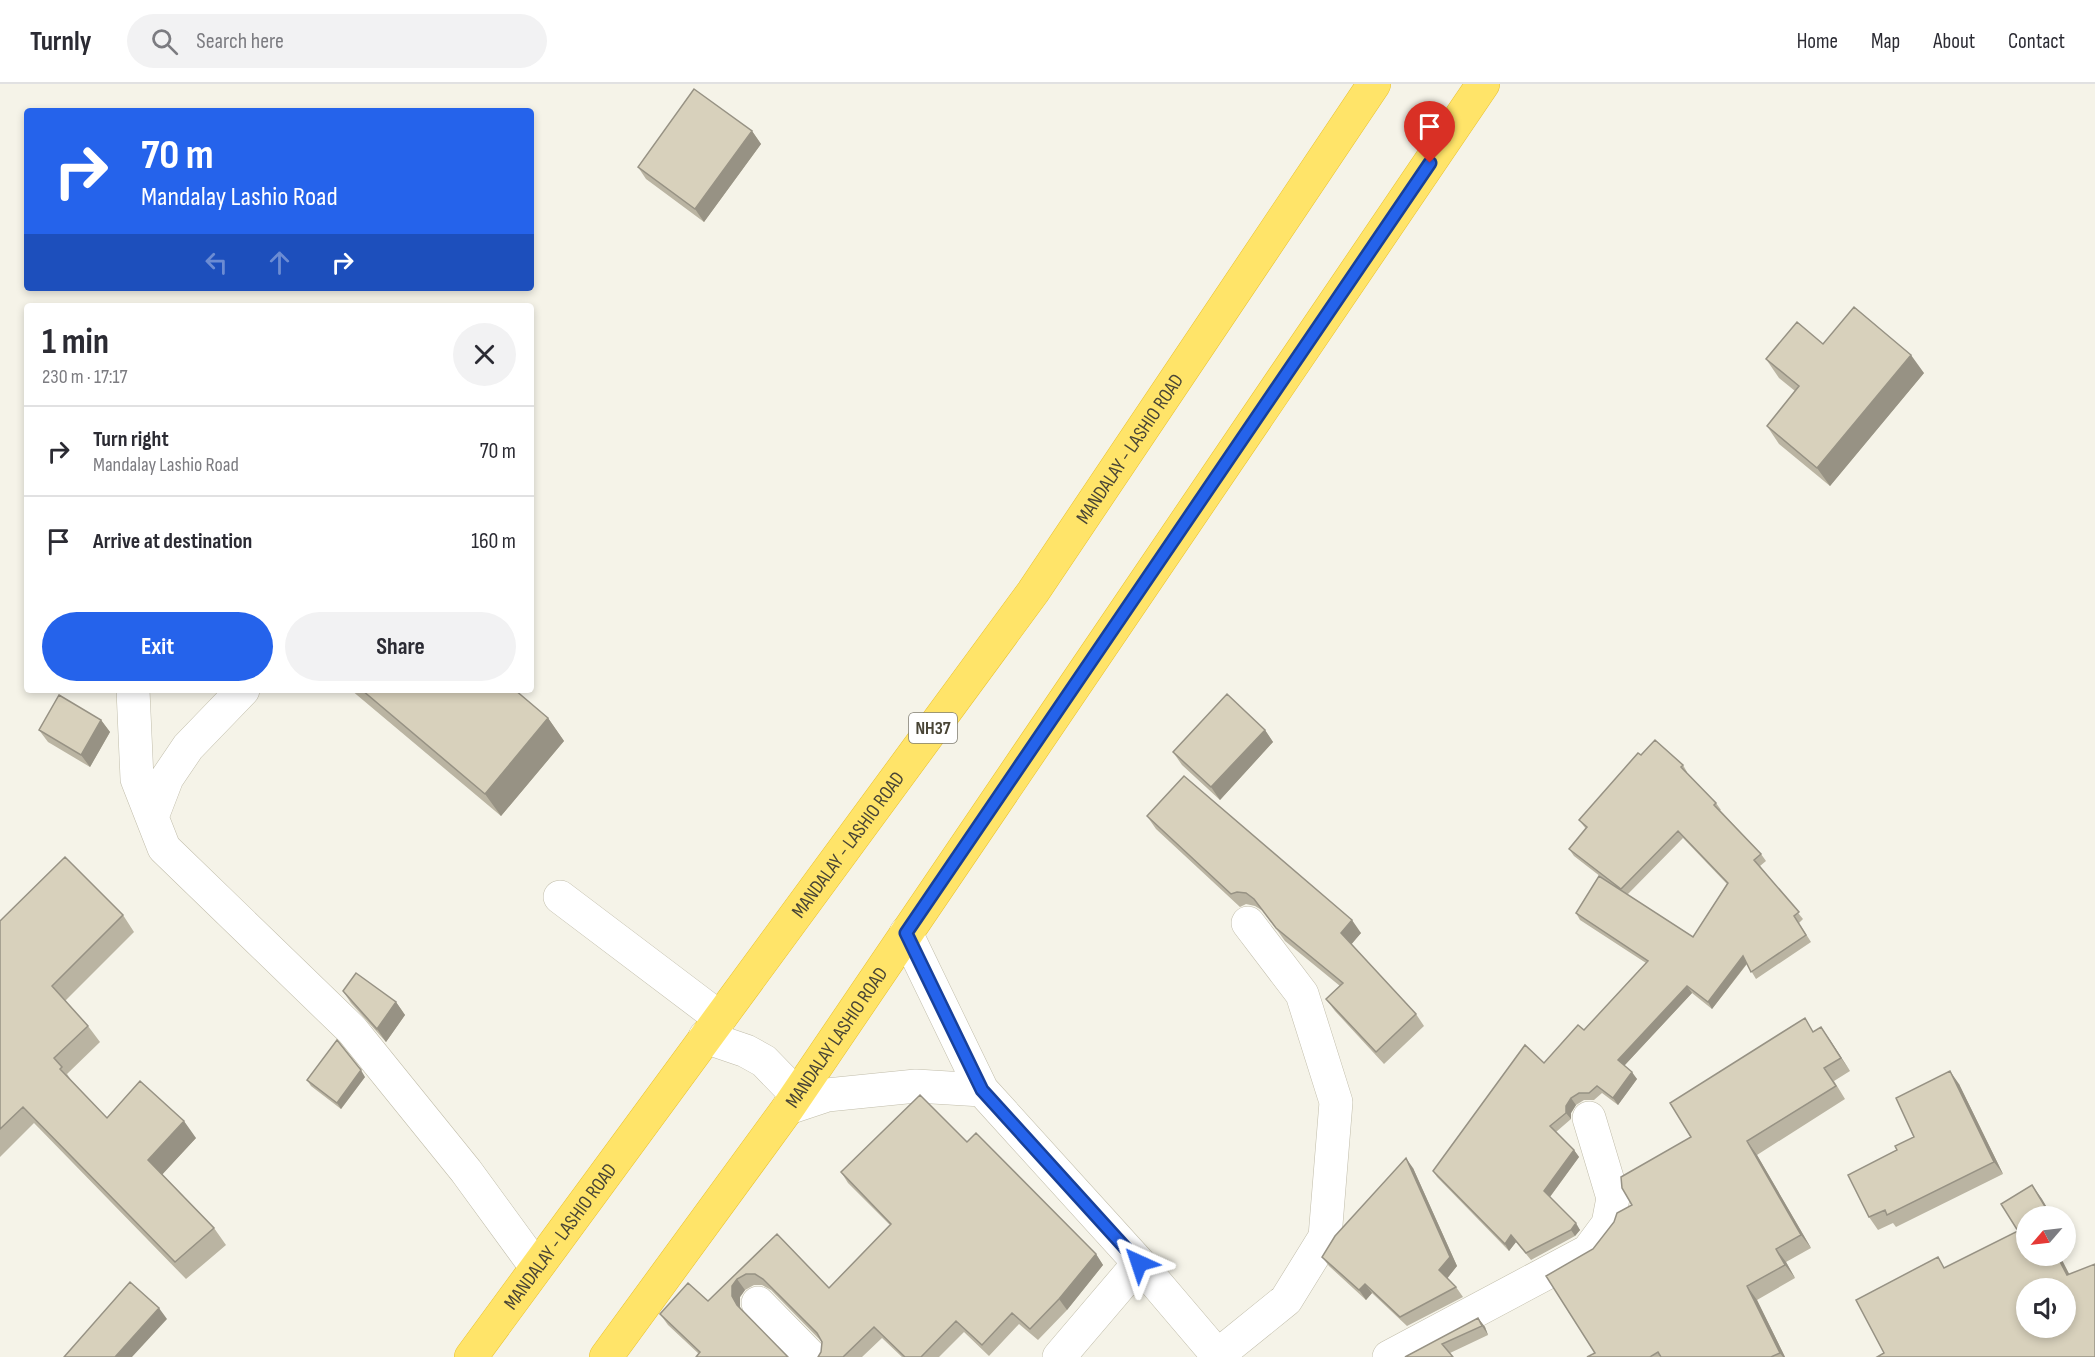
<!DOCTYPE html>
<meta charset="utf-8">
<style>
:root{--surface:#fff;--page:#f2f2f3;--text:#2b2b33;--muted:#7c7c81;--line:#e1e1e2;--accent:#2563eb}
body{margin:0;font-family:"Sofia Sans Condensed",sans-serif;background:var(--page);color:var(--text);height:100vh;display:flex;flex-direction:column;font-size:22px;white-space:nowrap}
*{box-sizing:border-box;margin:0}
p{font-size:20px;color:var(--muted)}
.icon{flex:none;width:33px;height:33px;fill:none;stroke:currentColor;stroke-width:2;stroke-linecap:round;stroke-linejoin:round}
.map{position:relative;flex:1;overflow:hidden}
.panel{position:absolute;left:24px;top:219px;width:510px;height:390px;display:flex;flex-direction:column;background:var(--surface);border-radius:6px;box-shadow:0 3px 9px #0003}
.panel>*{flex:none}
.guide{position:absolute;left:24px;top:24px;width:510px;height:183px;border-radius:6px;box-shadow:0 3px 9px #0003;background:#2563eb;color:#fff;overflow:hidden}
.needle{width:39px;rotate:242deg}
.controls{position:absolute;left:2016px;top:1122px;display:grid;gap:12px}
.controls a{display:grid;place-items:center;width:60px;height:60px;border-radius:50%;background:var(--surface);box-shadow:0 3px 9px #0003;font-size:30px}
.pin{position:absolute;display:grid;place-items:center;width:51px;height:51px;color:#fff;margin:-62px -26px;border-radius:50% 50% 50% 0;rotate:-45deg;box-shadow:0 0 6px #0007}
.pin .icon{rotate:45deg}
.me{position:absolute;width:66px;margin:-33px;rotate:318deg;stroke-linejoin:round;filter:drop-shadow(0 0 4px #0008)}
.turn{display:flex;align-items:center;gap:21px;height:126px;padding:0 18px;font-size:27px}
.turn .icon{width:78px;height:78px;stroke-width:2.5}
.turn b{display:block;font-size:42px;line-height:51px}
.lanes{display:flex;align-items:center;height:57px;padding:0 18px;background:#0003;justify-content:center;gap:30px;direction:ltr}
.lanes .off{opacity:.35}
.round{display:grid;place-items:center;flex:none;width:63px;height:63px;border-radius:32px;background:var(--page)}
.summary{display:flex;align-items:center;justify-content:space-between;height:102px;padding:0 18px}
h1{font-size:36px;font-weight:700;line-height:45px}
.cta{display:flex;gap:12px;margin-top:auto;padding:12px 18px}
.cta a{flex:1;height:69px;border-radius:36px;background:var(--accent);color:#fff;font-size:24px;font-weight:700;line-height:69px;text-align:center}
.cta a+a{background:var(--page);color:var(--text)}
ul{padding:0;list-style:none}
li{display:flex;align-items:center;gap:18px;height:90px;padding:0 18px;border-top:2px solid var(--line)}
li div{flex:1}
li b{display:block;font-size:22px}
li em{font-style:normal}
header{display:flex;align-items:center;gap:36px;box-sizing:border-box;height:84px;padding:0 30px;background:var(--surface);border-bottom:2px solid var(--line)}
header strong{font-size:28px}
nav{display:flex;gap:33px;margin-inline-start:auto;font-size:21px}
.search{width:420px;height:54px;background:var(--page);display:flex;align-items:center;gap:15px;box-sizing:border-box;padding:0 21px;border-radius:33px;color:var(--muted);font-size:22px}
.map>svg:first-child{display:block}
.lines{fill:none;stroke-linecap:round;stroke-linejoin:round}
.street-casing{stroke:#c1bdaa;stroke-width:34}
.highway-casing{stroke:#e9c12e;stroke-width:34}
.street{stroke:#fff;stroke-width:33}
.highway{stroke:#ffe469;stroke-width:33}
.wall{fill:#bab4a2;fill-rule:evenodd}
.shaded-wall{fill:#979284}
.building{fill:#d8d1bc;stroke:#979284;stroke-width:1.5;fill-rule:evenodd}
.route-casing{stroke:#184099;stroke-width:15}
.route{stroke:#2563eb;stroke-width:10}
.labels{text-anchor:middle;stroke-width:4.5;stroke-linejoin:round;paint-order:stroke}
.shield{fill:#fff;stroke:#807d72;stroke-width:1.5}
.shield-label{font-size:18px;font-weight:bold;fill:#494536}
.street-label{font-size:20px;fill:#494536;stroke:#fff}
</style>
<header>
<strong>Turnly</strong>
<div class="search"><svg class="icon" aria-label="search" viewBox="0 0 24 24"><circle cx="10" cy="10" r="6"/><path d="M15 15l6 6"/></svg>Search here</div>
<nav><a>Home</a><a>Map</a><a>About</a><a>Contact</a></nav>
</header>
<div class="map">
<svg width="2095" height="1273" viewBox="0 0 2095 1273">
<rect width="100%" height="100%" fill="#f5f3e8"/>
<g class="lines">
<!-- street casing -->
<g class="street-casing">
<path id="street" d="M133 606 137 695 164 764 352 946 466 1087 536 1183
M152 733 167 694 188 663 243 606
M560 813 720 934
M906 849 982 1006 1139 1179 1219 1273
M705 953 746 967 764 977 796 1010
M788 1024 827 1011 916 1002 982 1006
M758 1219 811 1273
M1218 1271 1286 1216 1325 1153 1336 1018 1302 910 1248 839
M1059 1273 1139 1179
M1389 1273 1588 1167 1608 1140 1613 1114 1589 1034"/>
</g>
<!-- highway casing -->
<g class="highway-casing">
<g id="highway">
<path id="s1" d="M471 1273 1033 508 1374 0"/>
<path id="s2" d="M606 1273 788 1024 1483 0"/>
</g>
</g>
<!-- street -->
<use href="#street" class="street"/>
<!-- highway -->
<use href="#highway" class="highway"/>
</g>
<!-- wall -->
<path class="wall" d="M752 47 761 60 704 138 646 95 638 83Z
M1823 260 1924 289 1830 402 1779 360 1767 342 1795 307 1779 294 1766 275Z
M351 606H515L548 634 564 657 501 732Z
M101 636 110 648 90 683 48 658 39 646Z
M1265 646 1273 658 1220 716 1182 681 1173 668Z
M1641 671 1683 681 1687 688V689L1716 719 1721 726H1720L1761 770 1766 777 1760 782 1803 835 1799 839 1811 858 1756 895 1747 880 1712 925 1692 909 1624 982 1637 995 1618 1021 1602 1009 1594 1016H1584L1576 1021 1571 1029V1035L1556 1048 1574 1066 1579 1073 1550 1113 1580 1146 1575 1152 1531 1176 1516 1158 1509 1167 1437 1093 1433 1087 1544 979 1584 946 1646 879 1580 836 1576 829 1605 796 1574 772 1569 765 1586 745 1579 736ZM1683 754 1727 800 1693 853 1627 811Z
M1147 732 1361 849 1351 860 1416 930 1424 942 1384 980 1335 927 1326 915 1340 902 1285 857 1263 827 1255 822 1246 820 1240 823 1156 745Z
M123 831 134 848 65 917 88 942 100 958 67 990 73 999 107 1034 196 1054 162 1090 214 1144 226 1161 186 1195 34 1039 0 1073V837Z
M343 907 396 918 405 931 386 958 351 919Z
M1815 947 1830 956 1850 987 1834 997 1845 1015 1757 1071 1811 1164 1786 1178 1795 1194 1757 1216 1785 1273H1587L1595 1269 1593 1165 1691 1053Z
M365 993 341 1025 311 1002 307 996Z
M1959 1000 2003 1090 1896 1143 1893 1139 1878 1146 1869 1133 1897 1066 1914 1053Z
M967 1058 1096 1170 1103 1181 1067 1226 1038 1256 1019 1240 989 1272 964 1248 939 1273H902L882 1254 862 1273H818L821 1268 822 1258 820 1256 771 1206 762 1201H754L745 1206 740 1213V1223L699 1270 668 1241 660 1230 708 1217 777 1150 829 1204 890 1141 848 1099 841 1088Z
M1413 1084 1457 1182 1447 1194 1456 1203 1463 1213 1407 1242 1372 1209 1366 1216 1329 1182 1322 1173Z
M1478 1234 1485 1243 1488 1251 1450 1269 1405 1273Z"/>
<!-- shaded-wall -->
<path class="shaded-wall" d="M752 47 761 60 704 138 695 125Z
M1911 271 1924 289 1830 402 1817 384Z
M548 634 564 657 501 732 485 710Z
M101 636 110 648 90 683 81 671Z
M1265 646 1273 658 1220 716 1211 703Z
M1352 836 1361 849 1350 862 1341 849Z
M1743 872 1748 878 1712 925 1708 918Z
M1687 902 1692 909 1623 983 1618 976Z
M396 918 405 931 386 958 377 945Z
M1821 943 1830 956 1850 987 1841 974Z
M361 986 365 993 341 1025 337 1019Z
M1950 987 1959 1000 2003 1090 1994 1078Z
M1632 988 1637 995 1618 1021 1613 1014Z
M1571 1014 1576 1021 1571 1029V1035L1566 1029V1022Z
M184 1037 196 1054 160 1093 148 1076Z
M1747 1057 1757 1071 1811 1164 1801 1151Z
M1574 1066 1579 1073 1549 1114 1544 1107Z
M1406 1074 1413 1084 1457 1182 1446 1196 1439 1186Z
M2032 1101 2042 1115 2052 1132 2049 1129Z
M1576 1139 1580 1146 1575 1152 1571 1146Z
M1511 1151 1516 1158 1509 1167 1505 1160Z
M1776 1165 1786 1178 1795 1194 1785 1181Z
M1096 1170 1103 1181 1067 1226 1059 1215Z
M2057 1172H2060L2077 1205 2067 1191Z
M737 1195 745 1206 740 1213V1223L744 1232 732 1212V1202Z
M1365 1200 1372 1209 1366 1216 1359 1206Z
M1747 1202 1757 1216 1785 1273H1783L1780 1269Z
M159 1224 167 1235 132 1273H115Z
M1478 1234 1485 1243 1488 1251 1482 1242Z"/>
<!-- building -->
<path class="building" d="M694 5 752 47 695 125 638 83Z
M1854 223 1911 271 1817 384 1767 342 1799 302 1766 275 1797 238 1823 260Z
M362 606H515L548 634 485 710Z
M1227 610 1265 646 1211 703 1173 668Z
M59 611 101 636 81 671 39 646Z
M1655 656 1683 681 1681 683 1716 719 1714 721 1761 770 1754 776 1799 828 1794 832 1806 851 1751 888 1743 872 1708 918 1687 902 1618 976 1632 988 1613 1014 1597 1002 1589 1009H1579L1571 1014 1566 1022V1029L1550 1042 1574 1066 1544 1107 1576 1139 1571 1146 1526 1169 1511 1151 1505 1160 1433 1087 1525 961 1544 979 1578 941 1584 946 1648 877 1576 829 1599 792 1693 853 1728 799 1678 747 1621 805 1569 765 1587 743 1579 736 1638 669 1641 671Z
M1184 692 1352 836 1341 849 1416 930 1376 968 1326 915 1343 899 1276 844 1254 815 1246 809 1237 808 1231 810 1147 732Z
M65 773 123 831 52 902 88 942 54 974 62 983 60 985 107 1034 140 997 184 1037 148 1076 214 1144 175 1178 23 1023 0 1045V837Z
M356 889 396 918 377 945 343 907Z
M1805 934 1813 948 1821 943 1841 974 1824 984 1836 1002 1747 1057 1801 1151 1776 1165 1785 1181 1747 1202 1780 1269 1771 1273H1661L1658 1268 1650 1273H1587L1595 1269 1546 1192 1593 1165 1614 1138 1617 1129 1632 1121 1622 1104 1621 1093 1691 1053 1670 1019Z
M337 956 361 986 337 1019 307 996Z
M1950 987 1994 1078 1887 1131 1885 1126 1869 1133 1848 1091 1897 1066 1895 1062 1914 1053 1896 1014Z
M920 1011 967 1058 976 1049 1096 1170 1059 1215 1030 1245 1012 1229 982 1261 956 1237 921 1273H905L874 1243 843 1273H818L821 1268 822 1258 817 1249 763 1195 755 1190H746L737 1195 732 1202V1212L737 1221 788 1273H696L700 1268 660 1230 688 1199 708 1217 777 1150 829 1204 891 1140 841 1088Z
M1406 1074 1450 1173 1439 1186 1456 1203 1400 1233 1365 1200 1359 1206 1322 1173 1335 1152Z
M2032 1101 2049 1129 2044 1132H2026V1172H2057L2067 1191 2095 1180V1273H1877L1884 1269 1856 1216 1938 1173 1944 1184 2018 1147 2001 1120ZM2026 1204H2066V1244H2026Z
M130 1198 159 1224 115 1273H64Z
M1478 1234 1482 1242 1442 1260 1453 1273H1405Z"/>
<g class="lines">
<!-- route casing -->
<g class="route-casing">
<path id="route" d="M1139 1179 982 1006 906 849 1430 79"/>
</g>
<!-- route -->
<use href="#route" class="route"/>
</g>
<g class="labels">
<!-- shield labels -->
<rect class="shield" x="909" y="629" width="48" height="30" rx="4.5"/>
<g class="shield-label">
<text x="933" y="650">NH37</text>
</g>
<!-- street labels -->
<g class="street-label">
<text dy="7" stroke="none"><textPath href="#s1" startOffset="1122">MANDALAY - LASHIO ROAD</textPath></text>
<text dy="7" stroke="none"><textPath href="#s1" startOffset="636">MANDALAY - LASHIO ROAD</textPath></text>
<text dy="7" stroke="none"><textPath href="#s2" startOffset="394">MANDALAY LASHIO ROAD</textPath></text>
<text dy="7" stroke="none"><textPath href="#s1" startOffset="150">MANDALAY - LASHIO ROAD</textPath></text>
</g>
</g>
</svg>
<div class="controls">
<a><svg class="needle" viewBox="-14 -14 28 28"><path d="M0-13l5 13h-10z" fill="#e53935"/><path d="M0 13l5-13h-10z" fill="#7c7c81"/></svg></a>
<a><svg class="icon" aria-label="sound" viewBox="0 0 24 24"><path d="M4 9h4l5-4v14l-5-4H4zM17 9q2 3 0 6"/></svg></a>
</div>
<div class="pin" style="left:1430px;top:79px;background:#d93025"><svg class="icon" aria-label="arrive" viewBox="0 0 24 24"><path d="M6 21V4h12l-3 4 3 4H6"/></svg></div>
<svg class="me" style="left:1139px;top:1179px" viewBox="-20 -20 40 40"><path d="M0-17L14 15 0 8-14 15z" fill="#2563eb" stroke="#fff" stroke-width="4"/></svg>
<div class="guide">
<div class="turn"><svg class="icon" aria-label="right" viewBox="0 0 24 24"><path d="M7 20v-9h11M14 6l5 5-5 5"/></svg><div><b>70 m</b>Mandalay Lashio Road</div></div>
<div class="lanes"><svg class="icon off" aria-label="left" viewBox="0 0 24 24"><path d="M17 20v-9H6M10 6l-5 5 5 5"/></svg><svg class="icon off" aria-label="ahead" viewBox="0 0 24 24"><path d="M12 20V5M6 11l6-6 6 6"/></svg><svg class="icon" aria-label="right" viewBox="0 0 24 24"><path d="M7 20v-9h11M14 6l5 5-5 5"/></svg></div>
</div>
<section class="panel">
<div class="summary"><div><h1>1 min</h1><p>230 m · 17:17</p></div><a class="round"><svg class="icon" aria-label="close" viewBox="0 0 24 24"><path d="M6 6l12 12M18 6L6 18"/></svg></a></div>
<ul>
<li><svg class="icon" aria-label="right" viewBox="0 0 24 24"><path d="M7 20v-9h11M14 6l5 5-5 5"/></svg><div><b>Turn right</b><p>Mandalay Lashio Road</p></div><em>70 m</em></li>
<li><svg class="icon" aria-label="arrive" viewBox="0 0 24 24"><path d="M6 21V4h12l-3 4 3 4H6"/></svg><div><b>Arrive at destination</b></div><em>160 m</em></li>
</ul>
<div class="cta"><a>Exit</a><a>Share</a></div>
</section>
</div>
